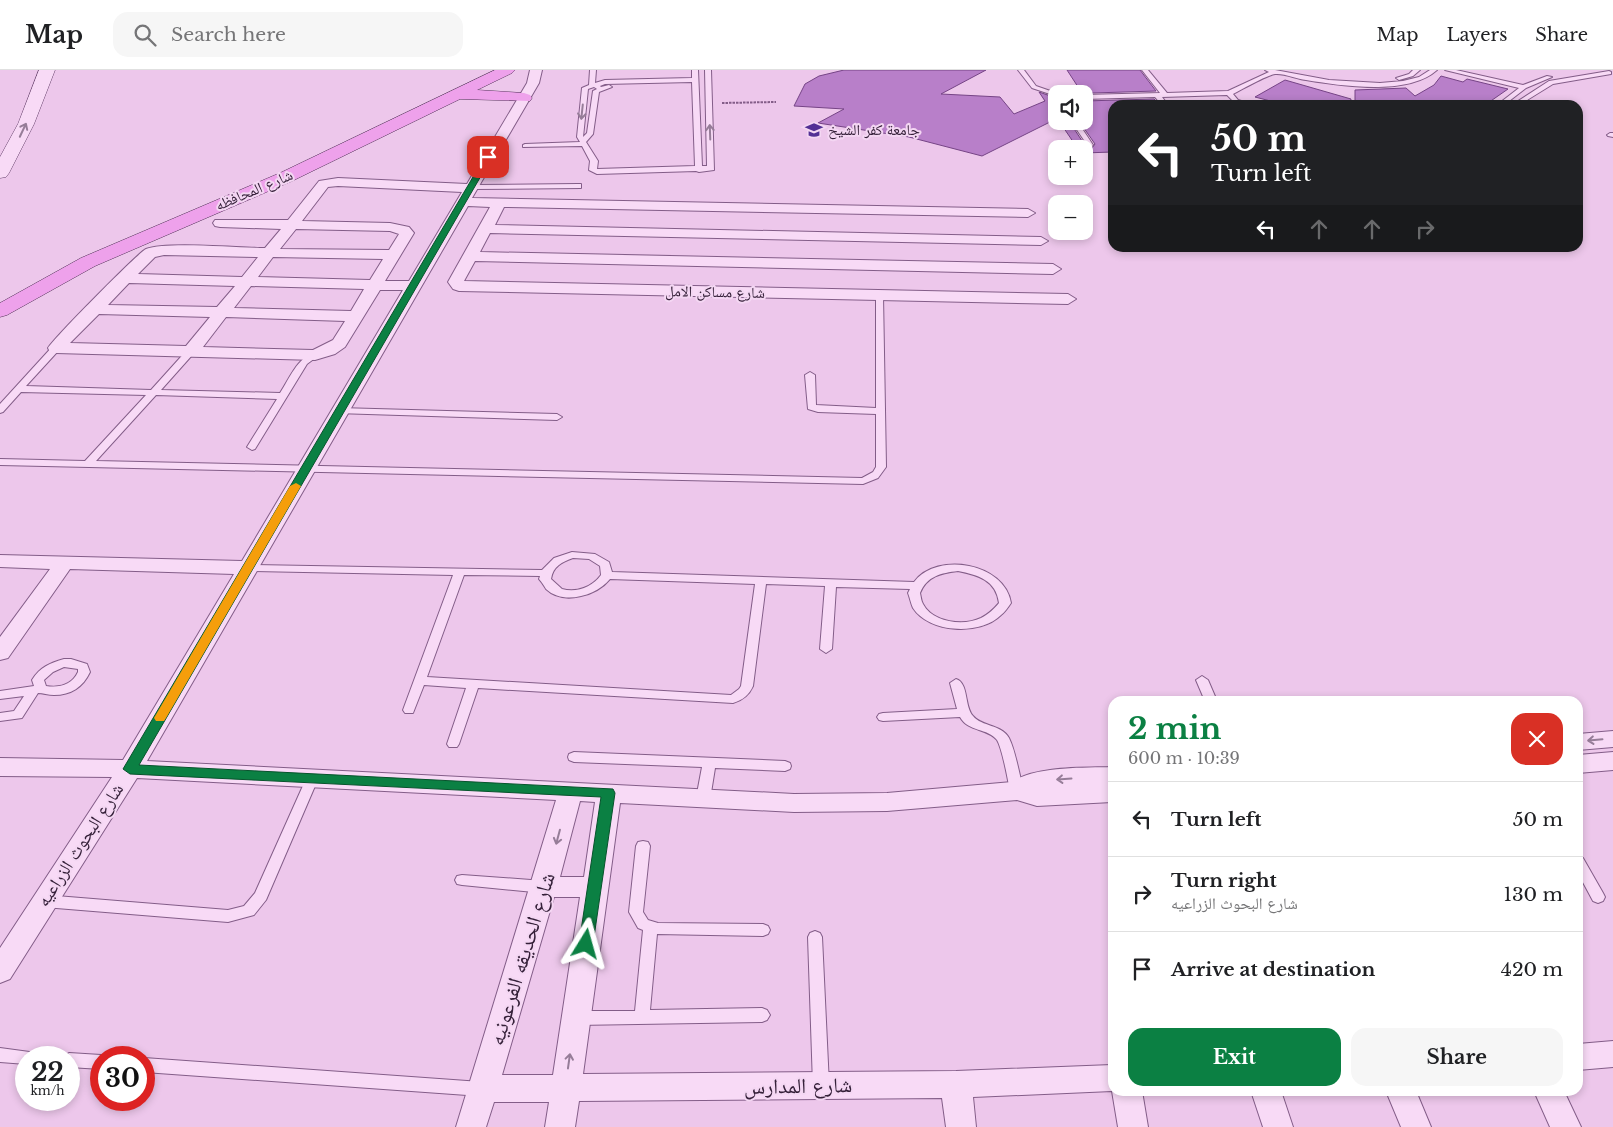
<!DOCTYPE html>
<meta charset="utf-8">
<style>
:root{--surface:#fff;--page:#f6f6f6;--text:#202124;--muted:#757577;--line:#e0e0e0;--accent:#0b8043}
body{margin:0;font-family:"Libre Baskerville","Noto Naskh Arabic",serif;background:var(--page);color:var(--text);height:100vh;display:flex;flex-direction:column;font-size:19px;white-space:nowrap}
*{box-sizing:border-box;margin:0}
p{font-size:16px;color:var(--muted)}
.icon{flex:none;width:28px;height:28px;fill:none;stroke:currentColor;stroke-width:2;stroke-linecap:round;stroke-linejoin:round}
.map{position:relative;flex:1;overflow:hidden}
.panel{position:absolute;left:1108px;top:626px;width:475px;height:400px;display:flex;flex-direction:column;background:var(--surface);border-radius:15px;box-shadow:0 2px 8px #0003}
.panel>*{flex:none}
.guide{position:absolute;left:1108px;top:30px;width:475px;height:152px;border-radius:15px;box-shadow:0 2px 8px #0003;background:#202124;color:#fff;overflow:hidden}
.controls{position:absolute;left:1048px;top:15px;display:grid;gap:10px}
.controls a{display:grid;place-items:center;width:45px;height:45px;border-radius:10px;background:var(--surface);box-shadow:0 2px 8px #0003;font-size:25px}
.speed{position:absolute;left:15px;top:976px;display:flex;gap:10px;font-size:25px;font-weight:700;text-align:center}
.speed>*{display:grid;place-content:center;width:65px;height:65px;border-radius:50%;background:var(--surface);box-shadow:0 2px 8px #0003;line-height:1}
.speed small{font-size:12px;font-weight:400}
.speed .limit{border:8px solid #d22;background:#fff;color:#111}
.pin{position:absolute;display:grid;place-items:center;width:42px;height:42px;color:#fff;margin:-21px;border-radius:10px;box-shadow:0 2px 8px #0006}
.me{position:absolute;width:55px;margin:-28px;rotate:8deg;stroke-linejoin:round;filter:drop-shadow(0 0 4px #0008)}
.turn{display:flex;align-items:center;gap:18px;height:105px;padding:0 20px;font-size:22px}
.turn .icon{width:65px;height:65px;stroke-width:2.5}
.turn b{display:block;font-size:35px;line-height:42px}
.lanes{display:flex;align-items:center;height:48px;padding:0 20px;background:#0003;justify-content:center;gap:25px;direction:ltr}
.lanes .off{opacity:.35}
.round{display:grid;place-items:center;flex:none;width:52px;height:52px;border-radius:15px;background:var(--page)}
.headline{display:flex;align-items:center;justify-content:space-between;height:85px;padding:0 20px}
h1{font-size:30px;font-weight:700;line-height:38px;color:var(--accent)}
.action{display:flex;gap:10px;margin-top:auto;padding:10px 20px}
.action a{flex:1;height:58px;border-radius:15px;background:var(--accent);color:#fff;font-size:20px;font-weight:700;line-height:58px;text-align:center}
.action a+a{background:var(--page);color:var(--text)}
ul{padding:0;list-style:none}
li{display:flex;align-items:center;gap:15px;height:75px;padding:0 20px;border-top:1px solid var(--line)}
li div{flex:1}
li b{display:block;font-size:19px}
li em{font-style:normal}
header{display:flex;align-items:center;gap:30px;box-sizing:border-box;height:70px;padding:0 25px;background:var(--surface);border-bottom:1px solid var(--line)}
header strong{font-size:24px}
nav{display:flex;gap:28px;margin-inline-start:auto;font-size:18px}
.search{width:350px;height:45px;background:var(--page);display:flex;align-items:center;gap:12px;box-sizing:border-box;padding:0 18px;border-radius:15px;color:var(--muted);font-size:19px}
.map>svg:first-child{display:block}
.building{fill:#b87fc9;stroke:#764486}
.lines{fill:none;stroke-linecap:round;stroke-linejoin:round}
.lane-casing{stroke:#835d88;stroke-width:2}
.street-casing{stroke:#835d88;stroke-width:2}
.secondary-casing{stroke:#64406a;stroke-width:1}
.primary-casing{stroke:#503156;stroke-width:1}
.path{stroke:#835d88;stroke-width:2;stroke-dasharray:2.5 1;stroke-linecap:butt}
.lane{fill:#f8daf6;fill-rule:evenodd}
.street{fill:#f8daf6;fill-rule:evenodd}
.secondary{fill:#f8daf6;fill-rule:evenodd}
.primary{fill:#eea1eb;fill-rule:evenodd}
.oneway{stroke:#967d98}
.route{fill:#0b8043;stroke:#07532c}
.slow{fill:#f59e0b}
.labels{text-anchor:middle;stroke-width:4;stroke-linejoin:round;paint-order:stroke}
.far-poi-label{font-size:15px;fill:#352039;stroke:#f4d7f3;text-anchor:start}
.far-street-label{font-size:15px;fill:#352039;stroke:#f4d7f3}
.street-label{font-size:18px;fill:#352039;stroke:#f4d7f3}
.near-street-label{font-size:21px;fill:#352039;stroke:#f4d7f3}
</style>
<header>
<strong>Map</strong>
<div class="search"><svg class="icon" aria-label="search" viewBox="0 0 24 24"><circle cx="10" cy="10" r="6"/><path d="M15 15l6 6"/></svg>Search here</div>
<nav><a>Map</a><a>Layers</a><a>Share</a></nav>
</header>
<div class="map">
<svg width="1613" height="1057" viewBox="0 0 1613 1057">
<rect width="100%" height="100%" fill="#edc7eb"/>
<!-- building -->
<path class="building" d="M844 0H986L941 24 1000 27 1014 44 1045 31 1039 22 1056 28V49L982 86 909 67 818 53 844 39 794 36 805 14 819 6Z
M1067 0H1140L1156 21 1061 24 1056 21 1080 20Z
M1441 6 1463 12 1467 9 1508 19 1485 35H1355V20L1406 18 1415 26 1434 15Z
M1285 10 1351 29 1350 35H1286L1255 27Z
M1154 29 1160 35H1112V82L1084 83V79H1078L1059 51H1069L1086 77 1092 78 1095 74 1079 51H1084V31Z"/>
<g class="lines">
<!-- lane casing -->
<g class="lane-casing">
<path id="lane" d="M590 0H596L595 13 605 10 692 8V0H698L702 96H707L705 0H711L714 100 699 102 696 101 597 104 589 100 590 91 582 76 523 77V75L525 74 580 72 577 67 582 18 589 15ZM692 12 695 96 597 99 598 91 586 72 593 64 599 22 612 17 609 15 601 17 600 16 605 14ZM594 17 597 19 593 21 587 63 583 67 588 19Z
M1018 0H1024L1036 16 1059 24H1056V26L1032 18Z
M1142 0H1148L1167 23 1228 21 1269 2 1265 0H1275L1329 10 1380 13 1403 11 1419 7 1430 0H1437C1408 26 1342 16 1306 10 1297 9 1284 3 1275 4 1265 6 1243 19 1233 24L1238 30 1255 35 1234 32 1227 25 1162 27 1168 35H1162L1155 27 1084 29V25L1160 23Z
M1413 0H1420L1413 6 1399 10 1396 8 1409 4Z
M1445 0H1456L1523 15 1547 6 1552 7 1526 18 1504 35H1497L1519 18Z
M1609 1 1611 2V4L1553 14 1519 35H1512L1549 11Z
M1071 51H1077L1093 75 1092 76H1088Z
M1610 63H1613V67L1608 66 1607 65Z
M578 114H581V118L470 119 466 117 470 115Z
M876 223H879L883 225 886 397 878 408 863 414 0 395V389L85 391 146 325 21 322 3 342 0 343V334L53 276 56 275 60 278 59 280 26 316 151 320 188 279 191 278 195 281 194 283 161 320 280 323C290 308 297 288 315 282L319 285 307 294 255 379 252 380 247 377 277 329 156 325 96 391 862 408 873 402 876 397V344L818 342 808 339 805 305 810 302 815 305 816 335 876 338Z
M339 338 557 344 562 347 557 350 336 343V339Z
M572 482 595 484 609 492 612 502 914 512C937 481 1005 493 1011 533 1008 537 1005 542 1001 545 980 566 929 563 913 538 911 534 910 528 908 523L910 519 836 517 832 579 826 583 820 579 825 516 766 514 753 616C749 625 743 630 733 633L478 618 459 674 457 677H449L447 674 466 618 424 615 413 643H405L403 640 453 505 248 501 243 498 248 495 542 500 554 488ZM573 488 589 489 600 496 601 505C592 517 577 523 562 519L551 509C553 496 562 492 573 488ZM958 501C978 505 996 510 999 533 994 539 989 544 981 548 964 556 933 553 923 534 921 531 921 527 920 523 927 506 941 503 958 501ZM464 505 540 506 539 509C542 512 544 516 546 519 564 536 597 525 610 509L755 514 741 616 739 619 731 625 427 607Z
M64 589H71L87 594 90 602C83 617 71 625 54 625 48 625 43 623 38 623L22 648 0 651V643L14 641 24 626 0 629V621L34 616 32 610C40 597 50 593 64 589ZM64 597 78 599V602C72 615 59 618 46 616L44 610 53 602Z
M1202 606 1208 610 1217 631H1205L1196 610Z
M956 609C969 613 964 637 973 646 982 657 1001 654 1009 668 1016 682 1019 705 1024 721L1022 724H1012L1010 721C1008 710 1002 678 997 670 988 658 968 662 960 647L883 651 879 650 877 647 879 644 883 643 957 639 950 613Z
M574 682 785 691 790 693 791 696 790 699 785 701 715 698 710 729 708 732 703 734 698 732 696 729 702 697 574 692 569 690 568 687 569 684Z
M312 704 317 706 318 709 266 830 254 845 228 852 44 837 39 835 37 831 39 827 44 825 228 840 244 836 255 823 306 709 307 706Z
M643 771 648 772 650 776 643 842 648 850 658 853 763 854 768 856 770 860 768 864 763 866 657 864 650 940 762 938 767 940 770 945 767 950 762 952 576 955 571 953 568 948 571 943 576 941H635L643 860 638 858 629 842 636 776 638 772Z
M1578 787 1583 788 1603 823 1605 827 1603 831 1598 833 1593 831 1578 803Z
M462 805 544 811 549 813 551 817 549 821 544 823 462 815 457 814 455 810 457 806Z
M815 861 820 863 822 867 829 1015 827 1020 821 1022 815 1020 813 1015 808 867 810 863Z
M0 978 37 983 39 988H26V994L0 992Z
M69 983 101 985 107 988H101V999L69 997V988H62Z
M144 988 481 1012 487 1014 489 1019 487 1024 481 1026 144 1002Z"/>
</g>
<!-- street casing -->
<g class="street-casing">
<path id="street" d="M530 0H542L539 13 472 128 1028 139 1035 143 1028 147 504 137 495 155 1041 167 1048 171 1041 175 490 163 480 182 1053 194 1061 199 1053 204 475 191 464 211 1068 224 1076 229 1068 234 459 221 453 219 448 212 490 137 468 136 147 691 794 724 887 723 1012 712C1036 696 1083 698 1112 697V732L1037 736 1017 730 887 741 794 742 620 733 583 1004 956 1001 1112 995V1021H1142L1148 1057H1118L1112 1021 973 1027 976 1057H946L942 1028 579 1031 575 1057H545L549 1032H494L486 1057H456L556 730 137 708 10 909 0 913V878L112 707 0 706V688L123 690 234 504 70 499 8 588 0 590V567L50 499 0 497V485L242 491 403 220H380L345 277 335 284 315 290 56 283 50 282 48 278C56 266 138 183 146 179 166 171 240 178 265 178L281 159 220 157 215 156 213 153 215 150H288L319 111 338 108 467 114 527 13ZM338 116 462 122 409 211H385L414 163 409 157 390 153 302 151 328 117ZM296 159 390 161 399 164 389 180 280 179ZM164 185 258 187 242 207 138 204 155 187ZM273 187 383 189 370 210 258 207ZM129 213 235 216 217 237 108 235ZM251 216 364 219 351 241 234 238ZM99 244 210 247 186 276 70 273ZM226 247 345 251 333 270 313 280 203 277ZM580 731 595 732 584 807H560ZM554 827H580L553 1005H502Z
M1613 661V677L1578 680V664Z
M1613 682V700L1578 703V685Z
M1613 971V997L1578 1000V974Z
M1251 1021H1281L1293 1057H1263Z
M1386 1021H1416L1431 1057H1401Z
M1534 1021H1564L1581 1057H1550Z"/>
</g>
<!-- secondary casing -->
<g class="secondary-casing">
<path id="secondary" d="M39 0H55L34 54 9 103 6 107 0 108V87L18 54Z"/>
</g>
<!-- primary casing -->
<g class="primary-casing">
<path id="primary" d="M495 0H515L512 3 477 20 524 23 530 25 532 28 530 31 460 29 292 111 95 196 7 245 0 247V233L81 188 280 103Z"/>
</g>
<!-- path -->
<path class="path" d="M722 33 776 32"/>
<!-- lane -->
<use href="#lane" class="lane"/>
<!-- street -->
<use href="#street" class="street"/>
<!-- secondary -->
<use href="#secondary" class="secondary"/>
<!-- primary -->
<use href="#primary" class="primary"/>
</g>
<!-- one-way arrows -->
<defs><path id="oneway-shaft" d="M-6 0H5M1.5-3L5.5 0L1.5 3" fill="none" stroke-width="1.6" stroke-linecap="round" stroke-linejoin="round" transform="scale(1.25)"/></defs>
<g class="oneway">
<use href="#oneway-shaft" transform="translate(582 42) rotate(96)"/>
<use href="#oneway-shaft" transform="translate(23 60) rotate(-65)"/>
<use href="#oneway-shaft" transform="translate(710 62) rotate(-92)"/>
<use href="#oneway-shaft" transform="translate(1595 670) rotate(175)"/>
<use href="#oneway-shaft" transform="translate(1064 709) rotate(176)"/>
<use href="#oneway-shaft" transform="translate(558 767) rotate(105)"/>
<use href="#oneway-shaft" transform="translate(569 991) rotate(-82)"/>
</g>
<!-- route -->
<path class="route" d="M486 85 492 87 139 695 613 719 615 723 593 874 591 878 586 880 581 878 579 874 601 727 130 704 123 699Z"/>
<!-- slow -->
<path class="slow" d="M296 413 301 416 166 648 164 651H156L154 648 290 416Z"/>
<!-- icons -->
<defs>
<g id="university-bare" transform="scale(1.35)"><path d="M0-5L7-2L0 1L-7-2ZM-4 1L0 2.5L4 1V4Q0 6-4 4Z" fill="#533095" stroke="#f4d7f3" stroke-width="2.5" paint-order="stroke"/></g>
</defs>
<g fill-rule="evenodd">
<use href="#university-bare" x="814" y="60"/>
</g>
<g class="labels">
<!-- far-poi labels -->
<g class="far-poi-label">
<text x="828" y="65">جامعة كفر الشيخ</text>
</g>
<!-- far-street labels -->
<g class="far-street-label">
<text transform="translate(254 120) rotate(-23)" y="5">شارع المحافظه</text>
<text transform="translate(715 222) rotate(1)" y="5">شارع مساكن الامل</text>
</g>
<!-- street labels -->
<g class="street-label">
<text transform="translate(80 775) rotate(-57)" y="6">شارع البحوث الزراعيه</text>
</g>
<!-- near-street labels -->
<g class="near-street-label">
<text transform="translate(522 889) rotate(-73)" y="7">شارع الحديقه الفرعونيه</text>
<text transform="translate(798 1016) rotate(-1)" y="7">شارع المدارس</text>
</g>
</g>
</svg>
<div class="controls">
<a><svg class="icon" aria-label="sound" viewBox="0 0 24 24"><path d="M4 9h4l5-4v14l-5-4H4zM17 9q2 3 0 6"/></svg></a>
<a>+</a>
<a>−</a>
</div>
<div class="speed"><div>22<small>km/h</small></div><div class="limit">30</div></div>
<div class="pin" style="left:488px;top:87px;background:#d93025"><svg class="icon" aria-label="arrive" viewBox="0 0 24 24"><path d="M6 21V4h12l-3 4 3 4H6"/></svg></div>
<svg class="me" style="left:586px;top:874px" viewBox="-20 -20 40 40"><path d="M0-17L14 15 0 8-14 15z" fill="#0b8043" stroke="#fff" stroke-width="4"/></svg>
<div class="guide">
<div class="turn"><svg class="icon" aria-label="left" viewBox="0 0 24 24"><path d="M17 20v-9H6M10 6l-5 5 5 5"/></svg><div><b>50 m</b>Turn left</div></div>
<div class="lanes"><svg class="icon" aria-label="left" viewBox="0 0 24 24"><path d="M17 20v-9H6M10 6l-5 5 5 5"/></svg><svg class="icon off" aria-label="ahead" viewBox="0 0 24 24"><path d="M12 20V5M6 11l6-6 6 6"/></svg><svg class="icon off" aria-label="ahead" viewBox="0 0 24 24"><path d="M12 20V5M6 11l6-6 6 6"/></svg><svg class="icon off" aria-label="right" viewBox="0 0 24 24"><path d="M7 20v-9h11M14 6l5 5-5 5"/></svg></div>
</div>
<section class="panel">
<div class="headline"><div><h1>2 min</h1><p>600 m · 10:39</p></div><a class="round" style="background:#d93025;color:#fff"><svg class="icon" aria-label="close" viewBox="0 0 24 24"><path d="M6 6l12 12M18 6L6 18"/></svg></a></div>
<ul>
<li><svg class="icon" aria-label="left" viewBox="0 0 24 24"><path d="M17 20v-9H6M10 6l-5 5 5 5"/></svg><div><b>Turn left</b></div><em>50 m</em></li>
<li><svg class="icon" aria-label="right" viewBox="0 0 24 24"><path d="M7 20v-9h11M14 6l5 5-5 5"/></svg><div><b>Turn right</b><p>شارع البحوث الزراعيه</p></div><em>130 m</em></li>
<li><svg class="icon" aria-label="arrive" viewBox="0 0 24 24"><path d="M6 21V4h12l-3 4 3 4H6"/></svg><div><b>Arrive at destination</b></div><em>420 m</em></li>
</ul>
<div class="action"><a>Exit</a><a>Share</a></div>
</section>
</div>
